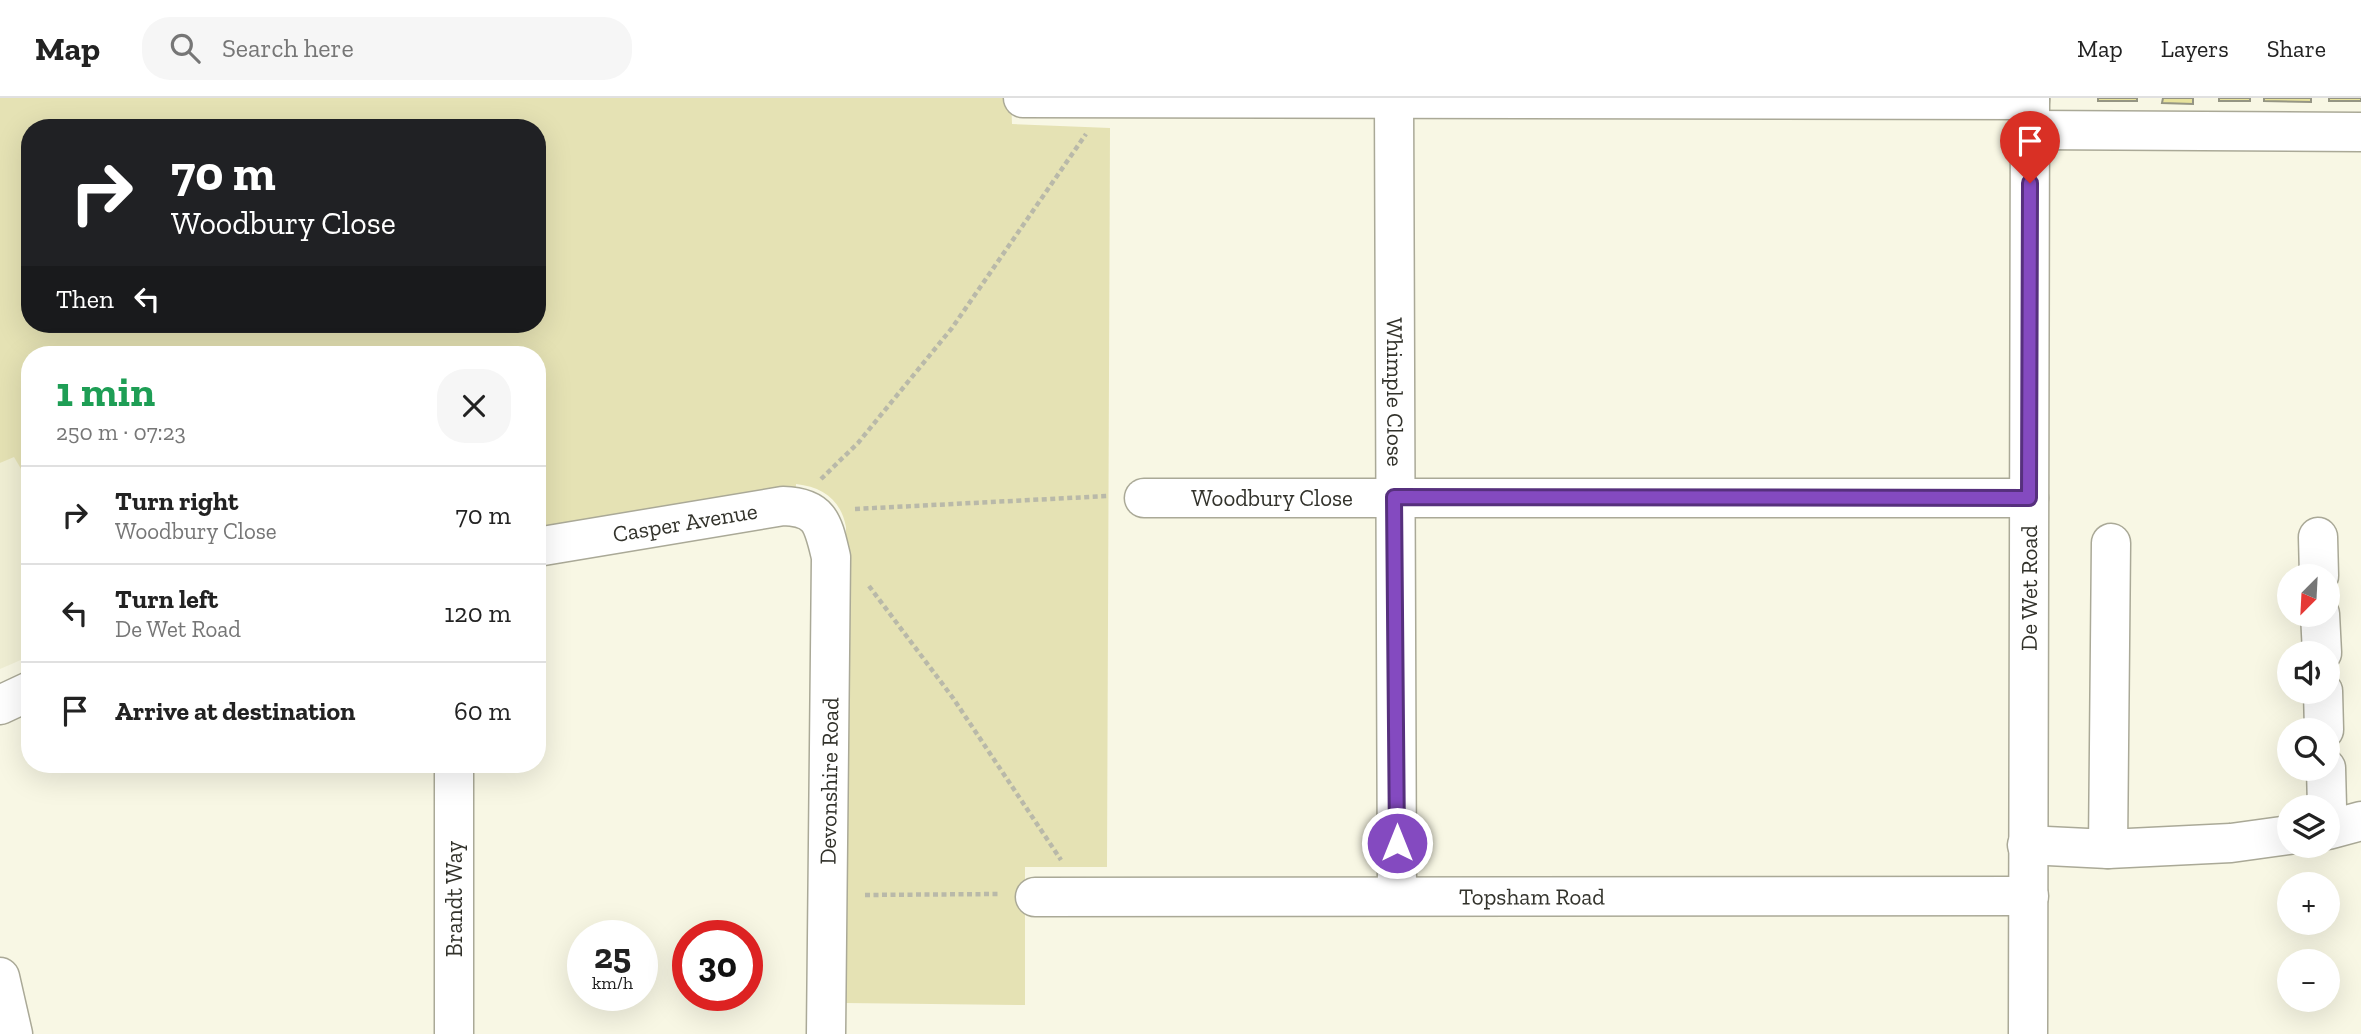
<!DOCTYPE html>
<meta charset="utf-8">
<style>
:root{--surface:#fff;--page:#f6f6f6;--text:#222;--muted:#767676;--line:#e0e0e0}
body{margin:0;font-family:"Zilla Slab",serif;background:var(--page);color:var(--text);height:100vh;display:flex;flex-direction:column;font-size:26px;white-space:nowrap}
*{box-sizing:border-box;margin:0}
p{font-size:23px;color:var(--muted)}
.icon{flex:none;width:38px;height:38px;fill:none;stroke:currentColor;stroke-width:2;stroke-linecap:round;stroke-linejoin:round}
.map{position:relative;flex:1;overflow:hidden}
.drawer{position:absolute;left:21px;top:248px;width:525px;height:427px;display:flex;flex-direction:column;background:var(--surface);border-radius:28px;box-shadow:0 7px 28px #0002}
.drawer>*{flex:none}
.top-card{position:absolute;left:21px;top:21px;width:525px;height:214px;border-radius:28px;box-shadow:0 7px 28px #0002;background:#202124;color:#fff;overflow:hidden}
.needle{width:46px;rotate:204deg}
.buttons{position:absolute;left:2277px;top:466px;display:grid;gap:14px}
.buttons a{display:grid;place-items:center;width:63px;height:63px;border-radius:50%;background:var(--surface);box-shadow:0 7px 28px #0002;font-size:35px}
.speed{position:absolute;left:567px;top:822px;display:flex;gap:14px;font-size:35px;font-weight:700;text-align:center}
.speed>*{display:grid;place-content:center;width:91px;height:91px;border-radius:50%;background:var(--surface);box-shadow:0 7px 28px #0002;line-height:1}
.speed small{font-size:18px;font-weight:400}
.speed .limit{border:10px solid #d22;background:#fff;color:#111}
.pin{position:absolute;display:grid;place-items:center;width:60px;height:60px;color:#fff;margin:-72px -30px;border-radius:50% 50% 50% 0;rotate:-45deg;box-shadow:0 0 7px #0007}
.pin .icon{rotate:45deg}
.me{position:absolute;width:77px;margin:-38px;rotate:0deg;stroke-linejoin:round;filter:drop-shadow(0 0 5px #0008)}
.turn{display:flex;align-items:center;gap:24px;height:147px;padding:0 35px;font-size:32px}
.turn .icon{width:91px;height:91px;stroke-width:2.5}
.turn b{display:block;font-size:49px;line-height:60px}
.then{display:flex;align-items:center;height:66px;padding:0 35px;background:#0003;gap:14px;font-size:26px}
.round{display:grid;place-items:center;flex:none;width:74px;height:74px;border-radius:28px;background:var(--page)}
.overview{display:flex;align-items:center;justify-content:space-between;height:119px;padding:0 35px}
h1{font-size:42px;font-weight:700;line-height:52px;color:#1e9e55}
ul{padding:0;list-style:none}
li{display:flex;align-items:center;gap:21px;height:98px;padding:0 35px;border-top:2px solid var(--line)}
li div{flex:1}
li b{display:block;font-size:26px}
li em{font-style:normal}
header{display:flex;align-items:center;gap:42px;box-sizing:border-box;height:98px;padding:0 35px;background:var(--surface);border-bottom:2px solid var(--line)}
header strong{font-size:33px}
nav{display:flex;gap:38px;margin-inline-start:auto;font-size:24px}
.search{width:490px;height:63px;background:var(--page);display:flex;align-items:center;gap:18px;box-sizing:border-box;padding:0 24px;border-radius:28px;color:var(--muted);font-size:26px}
.map>svg:first-child{display:block}
.built{fill:#f0efd4}
.green{fill:#e5e2b4;fill-rule:evenodd}
.building{fill:#e7e29c;stroke:#959583;stroke-width:2}
.lines{fill:none;stroke-linecap:round;stroke-linejoin:round}
.minor-casing{stroke:#aaa997;stroke-width:41}
.path{stroke:#b9b9a9;stroke-width:4.5;stroke-dasharray:5 3.5;stroke-linecap:butt}
.minor{stroke:#fff;stroke-width:38}
.route-casing{stroke:#56307d;stroke-width:18}
.route{stroke:#844ac0;stroke-width:12}
.labels{text-anchor:middle;stroke-width:7;stroke-linejoin:round;paint-order:stroke}
.street-label{font-size:23px;fill:#32322b;stroke:#fff}
</style>
<header>
<strong>Map</strong>
<div class="search"><svg class="icon" aria-label="search" viewBox="0 0 24 24"><circle cx="10" cy="10" r="6"/><path d="M15 15l6 6"/></svg>Search here</div>
<nav><a>Map</a><a>Layers</a><a>Share</a></nav>
</header>
<div class="map">
<svg width="2361" height="936" viewBox="0 0 2361 936">
<rect width="100%" height="100%" fill="#f8f7e4"/>
<!-- built -->
<path class="built" d="M14 358 30 386V558L0 571V365Z"/>
<!-- green -->
<path class="green" d="M0 0H1011L1012 26 1110 30 1107 769H1025V907L845 905 846 429C841 402 823 389 796 386L795 412 537 454V257H30V386L14 359 0 365ZM30 30H537V226H30Z"/>
<!-- building -->
<path class="building" d="M2098 0H2137V3H2098Z
M2163 0H2193V6L2162 5Z
M2219 0H2250V3H2219Z
M2264 0H2311V4L2264 3Z
M2329 0H2361V3H2329Z"/>
<g class="lines">
<!-- minor casing -->
<g class="minor-casing">
<g id="minor">
<path d="M1023 0 2030 2"/>
<path id="s1" d="M1394 2 1397 798"/>
<path d="M2030 32 2361 34"/>
<path id="s2" d="M1144 400H2029"/>
<path d="M2318 439 2319 478"/>
<path id="s3" d="M537 449 783 408C821 409 823 426 831 459L826 936"/>
<path d="M2320 516 2322 555"/>
<path d="M2323 593 2324 632"/>
<path d="M0 607 30 593"/>
<path d="M454 667V936"/>
<path d="M2326 670 2327 709"/>
<path d="M2328 732 2361 723"/>
<path d="M2027 747 2108 751 2231 745 2289 737"/>
<path d="M2108 751 2111 445"/>
<path id="s4" d="M1035 799 2029 798"/>
<path d="M0 879 13 936"/>
<path id="s5" d="M2028 936 2030 0"/>
</g>
</g>
<!-- path -->
<path class="path" d="M821 381 858 345 952 230 1086 36
M855 411 1108 398
M869 488 953 600 1061 762
M865 797 999 796"/>
<!-- minor -->
<use href="#minor" class="minor"/>
</g>
<g class="lines">
<!-- route casing -->
<g class="route-casing">
<path id="route" d="M1397 745 1394 399 2029 400 2030 85"/>
</g>
<!-- route -->
<use href="#route" class="route"/>
</g>
<g class="labels">
<!-- street labels -->
<g class="street-label">
<text dy="8" stroke="none"><textPath href="#s1" startOffset="292">Whimple Close</textPath></text>
<text dy="8" stroke="none"><textPath href="#s2" startOffset="128">Woodbury Close</textPath></text>
<text dy="8" stroke="none"><textPath href="#s3" startOffset="150">Casper Avenue</textPath></text>
<text dy="8" stroke="none"><textPath href="#s5" startOffset="446">De Wet Road</textPath></text>
<text transform="translate(829 683) rotate(-89)" y="8">Devonshire Road</text>
<text dy="8" stroke="none"><textPath href="#s4" startOffset="497">Topsham Road</textPath></text>
<text transform="translate(454 801) rotate(-90)" y="8">Brandt Way</text>
</g>
</g>
</svg>
<div class="buttons">
<a><svg class="needle" viewBox="-14 -14 28 28"><path d="M0-13l5 13h-10z" fill="#e53935"/><path d="M0 13l5-13h-10z" fill="#767676"/></svg></a>
<a><svg class="icon" aria-label="sound" viewBox="0 0 24 24"><path d="M4 9h4l5-4v14l-5-4H4zM17 9q2 3 0 6"/></svg></a>
<a><svg class="icon" aria-label="search" viewBox="0 0 24 24"><circle cx="10" cy="10" r="6"/><path d="M15 15l6 6"/></svg></a>
<a><svg class="icon" aria-label="layers" viewBox="0 0 24 24"><path d="M12 4l9 5-9 5-9-5zM3 14l9 5 9-5"/></svg></a>
<a>+</a>
<a>−</a>
</div>
<div class="speed"><div>25<small>km/h</small></div><div class="limit">30</div></div>
<div class="pin" style="left:2030px;top:85px;background:#d93025"><svg class="icon" aria-label="arrive" viewBox="0 0 24 24"><path d="M6 21V4h12l-3 4 3 4H6"/></svg></div>
<svg class="me" style="left:1397px;top:745px" viewBox="-20 -20 40 40"><circle r="17" fill="#844ac0" stroke="#fff" stroke-width="3"/><path d="M0-11L8 9 0 5-8 9z" fill="#fff"/></svg>
<div class="top-card">
<div class="turn"><svg class="icon" aria-label="right" viewBox="0 0 24 24"><path d="M7 20v-9h11M14 6l5 5-5 5"/></svg><div><b>70 m</b>Woodbury Close</div></div>
<div class="then">Then<svg class="icon" aria-label="left" viewBox="0 0 24 24"><path d="M17 20v-9H6M10 6l-5 5 5 5"/></svg></div>
</div>
<section class="drawer">
<div class="overview"><div><h1>1 min</h1><p>250 m · 07:23</p></div><a class="round"><svg class="icon" aria-label="close" viewBox="0 0 24 24"><path d="M6 6l12 12M18 6L6 18"/></svg></a></div>
<ul>
<li><svg class="icon" aria-label="right" viewBox="0 0 24 24"><path d="M7 20v-9h11M14 6l5 5-5 5"/></svg><div><b>Turn right</b><p>Woodbury Close</p></div><em>70 m</em></li>
<li><svg class="icon" aria-label="left" viewBox="0 0 24 24"><path d="M17 20v-9H6M10 6l-5 5 5 5"/></svg><div><b>Turn left</b><p>De Wet Road</p></div><em>120 m</em></li>
<li><svg class="icon" aria-label="arrive" viewBox="0 0 24 24"><path d="M6 21V4h12l-3 4 3 4H6"/></svg><div><b>Arrive at destination</b></div><em>60 m</em></li>
</ul>
</section>
</div>
